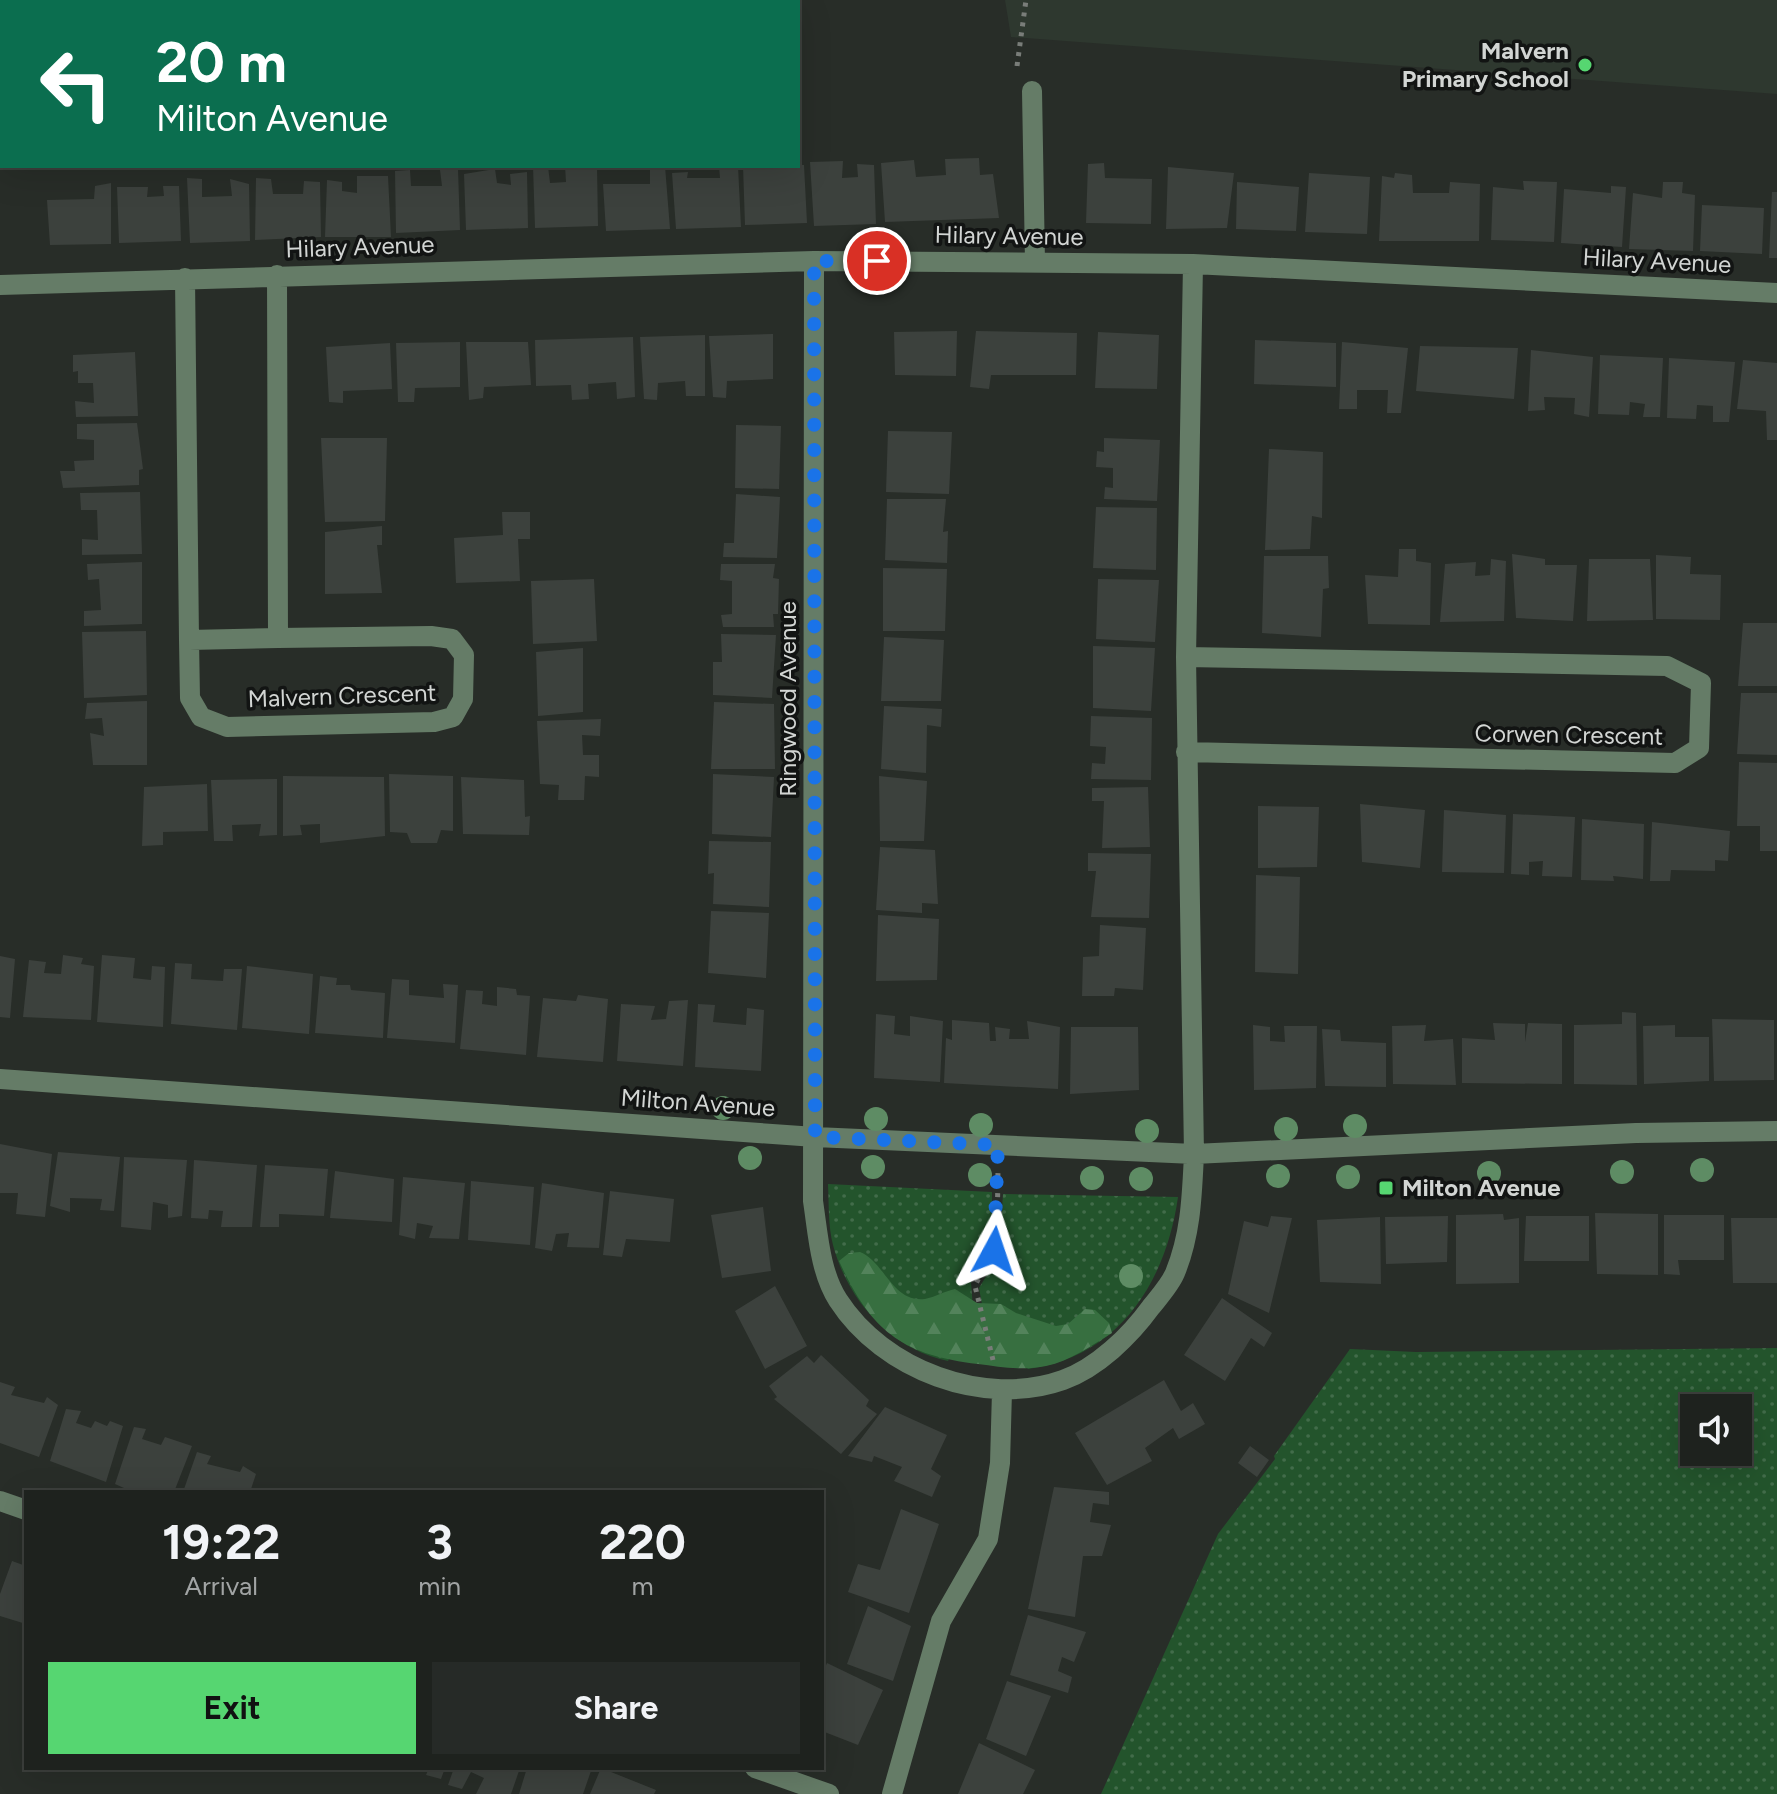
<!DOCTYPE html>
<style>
:root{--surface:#1e221e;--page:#262a27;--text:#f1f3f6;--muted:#a1a4a4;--line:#3c3f3c;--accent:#56d671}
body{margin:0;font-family:Figtree,sans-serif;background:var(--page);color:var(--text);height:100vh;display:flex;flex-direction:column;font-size:30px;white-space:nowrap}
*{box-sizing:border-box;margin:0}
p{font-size:26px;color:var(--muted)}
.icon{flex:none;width:44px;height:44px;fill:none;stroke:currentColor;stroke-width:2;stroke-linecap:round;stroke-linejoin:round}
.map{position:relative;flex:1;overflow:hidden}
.drawer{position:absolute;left:24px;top:1490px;width:800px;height:280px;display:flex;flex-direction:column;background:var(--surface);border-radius:0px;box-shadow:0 8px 32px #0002,0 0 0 2px var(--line)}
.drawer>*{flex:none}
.top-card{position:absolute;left:0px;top:0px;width:800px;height:168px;box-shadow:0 8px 32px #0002,0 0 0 2px var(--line);background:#0b6e4f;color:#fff;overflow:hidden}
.tools{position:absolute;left:1680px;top:1394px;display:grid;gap:16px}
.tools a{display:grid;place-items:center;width:72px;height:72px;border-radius:0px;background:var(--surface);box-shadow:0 8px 32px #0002,0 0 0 2px var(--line);font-size:40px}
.pin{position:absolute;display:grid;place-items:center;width:68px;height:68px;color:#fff;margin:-34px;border:4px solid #fff;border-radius:50%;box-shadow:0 2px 8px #0007}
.me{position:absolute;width:88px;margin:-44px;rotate:5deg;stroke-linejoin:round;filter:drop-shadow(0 0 6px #0008)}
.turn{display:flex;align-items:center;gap:28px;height:168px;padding:0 24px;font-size:36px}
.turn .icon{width:104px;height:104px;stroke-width:2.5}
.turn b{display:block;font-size:56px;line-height:68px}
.eta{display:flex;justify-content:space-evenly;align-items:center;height:136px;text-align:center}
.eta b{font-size:48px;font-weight:700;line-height:56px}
.action{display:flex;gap:16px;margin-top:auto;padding:16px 24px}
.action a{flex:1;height:92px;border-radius:0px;background:var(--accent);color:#111;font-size:32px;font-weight:700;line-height:92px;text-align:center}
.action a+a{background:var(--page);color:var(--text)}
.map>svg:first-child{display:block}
.built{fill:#2e382f}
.grass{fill:url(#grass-dots);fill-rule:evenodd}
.forest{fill:url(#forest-firs)}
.building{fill:#3c413d}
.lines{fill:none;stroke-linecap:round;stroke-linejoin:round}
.path{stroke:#797d79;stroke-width:5;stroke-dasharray:4 6;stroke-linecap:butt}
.minor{stroke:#657c67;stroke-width:20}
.tree{fill:#5e8c64}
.route{stroke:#1a73e8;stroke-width:14;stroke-dasharray:0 25.2}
.poi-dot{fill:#56d671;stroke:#121413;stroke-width:3}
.labels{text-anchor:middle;stroke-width:7;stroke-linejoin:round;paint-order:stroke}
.poi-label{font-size:24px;font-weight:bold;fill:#d2d5d3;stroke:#121413;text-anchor:end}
.street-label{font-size:24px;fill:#d2d5d3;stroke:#121413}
</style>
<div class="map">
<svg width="1777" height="1794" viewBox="0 0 1777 1794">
<defs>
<pattern id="grass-dots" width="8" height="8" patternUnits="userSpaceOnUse" patternTransform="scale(2)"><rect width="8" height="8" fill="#23542c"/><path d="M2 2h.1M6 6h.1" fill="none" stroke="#426c4a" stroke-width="1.8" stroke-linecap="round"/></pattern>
<pattern id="forest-firs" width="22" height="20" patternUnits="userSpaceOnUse" patternTransform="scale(2)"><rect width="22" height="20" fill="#376f40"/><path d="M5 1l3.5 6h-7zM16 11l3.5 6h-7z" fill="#53835b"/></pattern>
</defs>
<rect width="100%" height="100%" fill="#282d28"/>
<!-- built -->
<path class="built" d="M1005 0H1777V94L1011 37Z"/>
<!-- grass -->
<path class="grass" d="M828 1184 992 1192V1242L971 1282 973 1309 948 1361C891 1349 848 1301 833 1245 828 1226 829 1204 828 1184Z
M1003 1194 1178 1197C1166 1282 1119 1357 1028 1369L983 1310 979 1288 999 1255Z
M1777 1348V1794H1101L1218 1534 1275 1459 1274 1456 1350 1349 1416 1352ZM1738 1408V1452H1694V1408Z"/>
<!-- forest -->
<path class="forest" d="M860 1252C885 1262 892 1303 925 1299 935 1297 945 1291 955 1289L977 1303 1001 1304 1016 1313 1056 1326 1068 1324 1085 1309 1095 1310 1109 1323 1112 1333C1092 1345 1070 1361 1046 1366 1023 1371 1001 1367 978 1364 902 1355 871 1331 839 1261L849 1253Z"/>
<!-- building -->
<path class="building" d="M979 158 980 175 993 174 999 218 885 222 881 163 914 160 916 177 946 175 945 159Z
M843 161 842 178 858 177 857 164 874 165 876 224 814 226 810 162Z
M1104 163 1105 178 1152 179 1151 224 1086 223 1088 164Z
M804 165 807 223 745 225 743 166Z
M533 166H548L550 183 566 182 565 166H597L598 226 535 228Z
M650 166H665L670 229 606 231 603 184H650Z
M719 166H738L741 227 676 229 672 173 688 172 687 178H720Z
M1168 167 1234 173 1227 228 1166 229Z
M458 169 460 230 396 233 395 171 410 170 411 186H442L440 170Z
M495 169 497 183 511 185 510 174 527 172 528 228 466 230 464 174Z
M1309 173 1370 177 1367 234 1305 232Z
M1395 173 1412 175 1413 193H1449L1450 182 1480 184 1479 241H1379L1382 176 1394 178Z
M357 176H388L391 237H325L327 180 342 182V191L357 193Z
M187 178 202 179V197L232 196 230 179 249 184 250 241 190 243Z
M256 178 271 179 273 194H303L304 181 320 182 321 237 255 240Z
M1523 181 1557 182 1554 242 1491 240 1493 187 1524 190Z
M1237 182 1299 187 1296 231 1236 229Z
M1663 182H1683L1682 193 1695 195 1693 251 1629 249 1633 193 1662 198Z
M111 183V244L50 245 47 200 94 199 95 186Z
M163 186H179L181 241 119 243 117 187H148L147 197 164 196Z
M1611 186 1626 187 1622 247 1561 243 1564 189 1611 193Z
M1772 192H1777V258H1769Z
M1702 205 1764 208 1762 254 1700 251Z
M957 331 956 376 895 375 894 332Z
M976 331 1077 333 1076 375H991L989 389 970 387Z
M1098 332 1159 335 1157 389 1095 388Z
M773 334V379L727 381 726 398 713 397 709 336Z
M705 335V396H686L685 381 658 383 657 400 644 399 640 337Z
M633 337 635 397 617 399 616 382 588 384 589 399 572 400 571 385 536 386 535 340Z
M1255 340 1336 343V387L1254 384Z
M460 342V387L415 388 414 402H398L396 343Z
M466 342H528L531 385 484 387 483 398 469 400Z
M1342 342 1408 348 1401 413H1387L1388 390H1357V409H1339Z
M390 343 392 389 343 391V403L329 402 326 347Z
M1420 346 1518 348 1514 399 1416 391Z
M1531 350 1593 357 1589 417 1574 414 1575 398 1544 397 1545 410 1528 411Z
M135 352 138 416 76 417 75 401 94 403 93 383H78V371L73 372V355Z
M1600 355 1663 358 1660 417H1643L1645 404 1630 402 1629 415 1598 414Z
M1669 358 1735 362 1729 422H1713V406L1697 405 1696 419 1667 418Z
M1743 360 1777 363V440H1767L1766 411 1737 409Z
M137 423 143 469 139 470V485L63 488 60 471H75L74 461 94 460V440L77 439V424Z
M736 425 781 426 779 489 735 488Z
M888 431 952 432 949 494 886 492Z
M321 438H387L385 521 325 522Z
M1104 438 1160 440 1157 501 1104 499 1105 487 1113 488V468L1096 467 1097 451 1104 452Z
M1269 449 1323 452 1322 518 1312 516 1310 549 1265 550Z
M140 492 142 554 82 555V539L98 540 97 510H81L80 493Z
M736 494 780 497 777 558 723 557 724 543H734Z
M887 499H946L943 532 948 531 947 563 885 560Z
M1096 507 1157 508 1156 570 1093 568Z
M502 512H530V539H518L520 581 456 583 454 538 503 535Z
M382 526V545H377L382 593 325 594V532Z
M1399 549H1416V561L1431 563 1430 625 1368 624 1365 575 1398 577Z
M1512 554 1545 559V565H1577L1573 621 1516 618Z
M1656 555 1691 557 1690 574 1721 575 1720 620 1656 619Z
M1264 556H1328L1329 588 1323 589 1321 637 1262 633Z
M1491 559 1506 561 1504 621 1440 622 1445 564 1476 562 1475 576 1490 575Z
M1589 559H1650L1653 620 1587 621Z
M142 562V624L84 626V611L101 610 99 579 88 580 87 564Z
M721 564H775L773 578 779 579 778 614H773L774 627H723L721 615 732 614V581L720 580Z
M883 568 947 569 945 631H883Z
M594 579 597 641 533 644 531 581Z
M1098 579 1159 580 1155 642 1096 639Z
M1743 623H1777V686H1738Z
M146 631 147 695 84 698 82 632Z
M721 634 776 635 772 698 713 695V662H722Z
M884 637 944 640 941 701H881Z
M1093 646 1155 648 1151 711 1093 708Z
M583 648V712L538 716 536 652Z
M1741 693H1777V755L1737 754Z
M147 701V765H93L90 733 104 736 102 718 85 719 87 703Z
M714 702 774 704 775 769H711Z
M884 706 942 709 941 727 927 725 926 773 881 769Z
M1091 716 1152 718 1151 780 1091 779 1092 763 1105 764 1106 747 1090 746Z
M601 719 600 736 582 735 583 755H599V777L585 776 584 800H558L559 785 540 784 537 721Z
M1739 762 1777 763V851H1760V826H1737Z
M389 774 453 776V831L441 830 437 843H411L407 833 390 832Z
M713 774 774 777 771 837 712 834Z
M283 776 384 777 385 836 320 843V824L300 825 302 835 283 836Z
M879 776 927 781 924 841H880Z
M461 777 524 780 525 817 530 816 529 835 463 834Z
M277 779V835L259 836 261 824 232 825 233 841H214L211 780Z
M207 784 208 831 163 832V845L142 846 144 787Z
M1148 787 1150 847 1102 848 1104 801H1092V788Z
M1360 804 1425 810 1420 868 1362 862Z
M1258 806 1319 807 1317 867 1258 868Z
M1444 810 1506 815 1504 873 1442 872Z
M1513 814 1575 817 1572 877 1542 876 1543 861 1529 862V875L1511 874Z
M1582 819 1644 824 1643 879 1613 876 1614 881 1581 880Z
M1652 822 1730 831 1728 861 1715 860V871L1671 870 1670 881H1650Z
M709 841 771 842 769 907 713 904 714 873 708 874Z
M880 847 935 850 938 904 922 903V913L876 910Z
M1088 853 1151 854 1149 918 1091 917 1096 871H1088Z
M1256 875 1300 877 1298 974 1255 972Z
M711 911 769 913 766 978 708 973Z
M878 915 939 919 937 980 876 981Z
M1100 925 1146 928 1143 990 1115 988 1114 996H1082L1083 957 1099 956Z
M63 955 83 958 81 964 94 966 91 1020 23 1017 29 960 46 962 44 973 61 974Z
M102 955 135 958 133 978 151 980 152 966 165 967 163 1027 97 1022Z
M0 956 15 959 10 1018 0 1017Z
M175 963 192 964 191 979 223 981 224 969H242L237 1030 171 1024Z
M247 966 313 974 309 1034 242 1028Z
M320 976 337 978 336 985H350L351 990 385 993 383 1038 315 1033Z
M392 979 409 980V995L444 998 443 984 458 985 455 1043 387 1038Z
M497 987 516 989 517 995 530 996 526 1055 460 1049 466 990 483 991 482 1004 497 1006Z
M578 995 608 999 603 1062 537 1057 543 998 576 1001Z
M688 1000 683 1066 617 1061 621 1004 655 1006 651 1020 666 1019 669 1001Z
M698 1004 715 1005 713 1022 746 1025 747 1008 764 1010 761 1071 695 1067Z
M1622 1012 1636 1013 1637 1085 1574 1084V1025L1622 1024Z
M876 1014 895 1016 894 1034 910 1036V1016L943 1021 940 1082 874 1078Z
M1712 1019 1774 1020V1080L1714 1081Z
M952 1020 989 1023 990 1041H996L995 1027 1010 1029 1009 1039H1029L1027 1021 1060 1027 1058 1089 944 1083 946 1038 952 1040Z
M1493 1023 1525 1024V1042L1528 1023 1562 1024V1084L1462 1083V1038L1495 1040Z
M1253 1025 1270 1027V1041L1285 1042 1284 1026H1317L1316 1088 1254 1090Z
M1426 1025 1424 1041 1453 1039 1456 1085 1393 1084 1392 1026Z
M1675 1025V1037H1709V1081L1644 1084 1643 1026Z
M1071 1027H1138L1139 1090 1070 1094Z
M1322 1029 1340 1030 1341 1041 1386 1043V1087L1325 1086Z
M0 1144 52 1154 45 1217 16 1214 18 1193H0Z
M58 1152 120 1157 114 1211 100 1210 102 1199 70 1198V1212L50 1206Z
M124 1157 187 1160 182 1216 168 1218V1205L153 1202 151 1230 121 1227Z
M194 1160 257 1165 252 1227H221L223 1211 209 1210 208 1219 191 1218Z
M265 1165 328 1169 324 1216 279 1214V1227H260Z
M335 1171 394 1179 392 1222 330 1218Z
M403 1177 465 1183 459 1239 429 1238 433 1226 417 1223 415 1239 399 1235Z
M471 1181 534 1187 530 1245 468 1240Z
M542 1183 604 1193 599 1248 567 1247 569 1233 556 1234 552 1251 535 1248Z
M610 1191 674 1199 670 1242 626 1239 622 1257 603 1255Z
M763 1207 771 1271 722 1278 711 1215Z
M1595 1213 1658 1214V1275L1597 1274Z
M1503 1214 1504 1220 1519 1218V1283L1456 1284V1215Z
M1664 1215H1724V1260H1678L1680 1275 1664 1274Z
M1271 1216 1292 1218 1269 1313 1228 1294 1244 1221 1268 1227Z
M1448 1216 1447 1262 1386 1264 1385 1217Z
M1526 1216H1589V1261H1524Z
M1380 1217 1381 1284 1320 1282 1317 1220Z
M1731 1218H1777V1283H1733Z
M775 1286 807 1346 765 1369 735 1311Z
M1222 1298 1272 1333 1264 1347 1251 1338 1225 1381 1184 1355Z
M821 1355 869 1400 866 1406 877 1414 841 1454 774 1399 777 1397 769 1386 807 1356 814 1363Z
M1164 1380 1181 1411 1193 1403 1205 1424 1179 1439 1173 1428 1145 1448 1152 1461 1107 1485 1075 1433Z
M0 1382 15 1387 11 1395 44 1403 47 1397 58 1405 39 1457 0 1443Z
M885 1407 947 1435 931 1469 941 1476 932 1497 894 1481 902 1467 874 1456 872 1462 848 1456Z
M66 1409 81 1411 76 1423 91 1428 95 1421 107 1426 110 1421 123 1426 106 1482 50 1461Z
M134 1427 146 1429 142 1439 161 1445 165 1437 192 1446 174 1492H133L115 1484Z
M1250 1446 1269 1460 1257 1477 1238 1463Z
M197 1452 211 1456 207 1464 240 1472 243 1466 256 1474 250 1492H183Z
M1054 1487 1109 1492V1505L1093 1503 1090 1522 1111 1525 1102 1556H1083L1075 1617 1028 1609Z
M901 1509 939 1524 909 1613 848 1592 858 1564 880 1570Z
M12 1561 26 1566V1624L0 1616V1594Z
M868 1606 911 1626 893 1681 847 1664Z
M1028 1615 1086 1632 1074 1662 1062 1657 1058 1671 1072 1677 1068 1693 1010 1675Z
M827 1663 883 1690 858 1745 822 1731V1675Z
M1007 1681 1051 1696 1026 1756 986 1739Z
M979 1743 1035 1770 1023 1794H958Z
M429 1768H445L441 1779 426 1775Z
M454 1768H520L511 1794H476L484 1778 471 1772 462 1789 448 1785Z
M527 1768H592L583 1794H519Z
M601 1768 656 1790 654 1794H590Z"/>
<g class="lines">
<!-- path -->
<path class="path" d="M1017 66 1026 0
M993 1360 975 1286 997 1240 998 1170"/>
<!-- minor -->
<path class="minor" d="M1032 91 1035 262
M814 261 813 1201C818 1234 820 1272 838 1300 883 1370 984 1408 1063 1380 1097 1368 1130 1336 1151 1307 1159 1297 1170 1285 1175 1273 1191 1234 1192 1195 1194 1154L1186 657 1193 264
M277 275 278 638 431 636 452 639 464 655 463 699 453 717 434 722 227 727 201 717 190 698 189 640 278 638
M185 278 189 640
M0 285 814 261 1193 264 1777 293
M1186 657 1667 666 1701 683 1699 748 1675 763 1186 752
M0 1079 815 1137 1194 1154 1636 1133 1777 1131
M0 1501 26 1510
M755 1768 829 1794
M892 1794 941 1621 988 1539 1000 1463 1002 1391"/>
</g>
<!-- trees -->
<g class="tree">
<circle cx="723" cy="1108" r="12"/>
<circle cx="876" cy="1119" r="12"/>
<circle cx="981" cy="1125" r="12"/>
<circle cx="1355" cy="1126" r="12"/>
<circle cx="1286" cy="1129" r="12"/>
<circle cx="1147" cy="1131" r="12"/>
<circle cx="750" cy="1158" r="12"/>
<circle cx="873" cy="1167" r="12"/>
<circle cx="1702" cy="1170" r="12"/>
<circle cx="1622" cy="1172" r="12"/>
<circle cx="1489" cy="1173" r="12"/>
<circle cx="980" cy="1175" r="12"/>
<circle cx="1278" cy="1176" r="12"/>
<circle cx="1348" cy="1177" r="12"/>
<circle cx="1092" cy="1178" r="12"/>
<circle cx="1141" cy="1179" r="12"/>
<circle cx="1131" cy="1276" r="12"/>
</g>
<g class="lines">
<!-- route -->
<path class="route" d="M877 261H814L815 1137 998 1145 994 1251"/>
</g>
<!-- markers -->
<g class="poi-dot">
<circle cx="1585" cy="65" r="8"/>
<rect x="1378" y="1180" width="16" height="16" rx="4"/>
</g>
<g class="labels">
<!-- poi labels -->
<g class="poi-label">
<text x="1569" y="59">Malvern<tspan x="1569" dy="28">Primary School</tspan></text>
<text x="1402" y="1196" text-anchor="start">Milton Avenue</text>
</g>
<!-- street labels -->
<g class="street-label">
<text transform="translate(1009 236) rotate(1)" y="8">Hilary Avenue</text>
<text transform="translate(360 247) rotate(-2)" y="8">Hilary Avenue</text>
<text transform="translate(1657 261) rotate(3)" y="8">Hilary Avenue</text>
<text transform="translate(342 696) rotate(-2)" y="8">Malvern Crescent</text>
<text transform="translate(788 699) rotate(-90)" y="8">Ringwood Avenue</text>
<text transform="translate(1569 735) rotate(1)" y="8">Corwen Crescent</text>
<text transform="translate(698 1103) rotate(4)" y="8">Milton Avenue</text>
</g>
</g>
</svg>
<div class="tools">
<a><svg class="icon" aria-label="sound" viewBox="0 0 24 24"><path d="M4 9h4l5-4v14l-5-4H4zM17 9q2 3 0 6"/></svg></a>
</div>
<div class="pin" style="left:877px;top:261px;background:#d93025"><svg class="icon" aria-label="arrive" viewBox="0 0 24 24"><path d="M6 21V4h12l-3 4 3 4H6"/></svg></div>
<svg class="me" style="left:994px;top:1251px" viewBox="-20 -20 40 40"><path d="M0-17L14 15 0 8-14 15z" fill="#1a73e8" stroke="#fff" stroke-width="4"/></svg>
<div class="top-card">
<div class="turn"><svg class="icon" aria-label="left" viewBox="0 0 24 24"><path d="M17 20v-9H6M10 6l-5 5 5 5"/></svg><div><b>20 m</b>Milton Avenue</div></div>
</div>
<section class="drawer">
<div class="eta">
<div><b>19:22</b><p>Arrival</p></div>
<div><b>3</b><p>min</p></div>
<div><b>220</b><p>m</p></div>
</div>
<div class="action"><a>Exit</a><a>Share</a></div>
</section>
</div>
